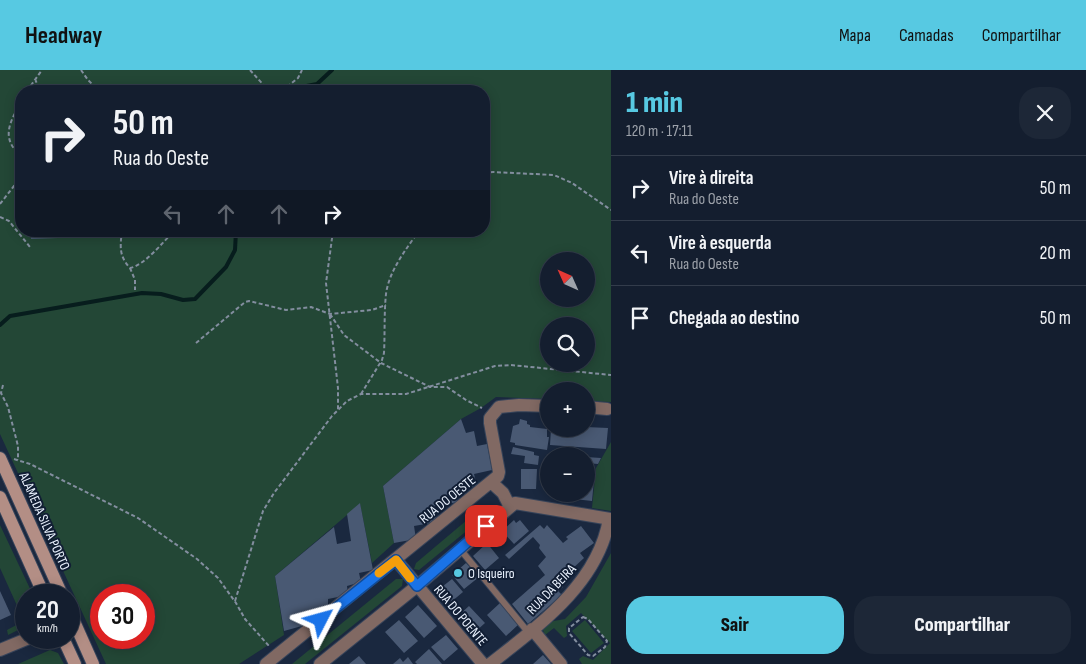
<!DOCTYPE html>
<html lang="pt">
<meta charset="utf-8">
<style>
:root{--surface:#141e2f;--page:#1d2737;--text:#f1f3f6;--muted:#9da2aa;--line:#333c4b;--accent:#57c9e2}
body{margin:0;font-family:"Sofia Sans Condensed",sans-serif;background:var(--page);color:var(--text);height:100vh;display:flex;flex-direction:column;font-size:19px;white-space:nowrap}
*{box-sizing:border-box;margin:0}
p{font-size:16px;color:var(--muted)}
.icon{flex:none;width:28px;height:28px;fill:none;stroke:currentColor;stroke-width:2;stroke-linecap:round;stroke-linejoin:round}
.map{position:relative;flex:1;overflow:hidden}
.sheet{display:flex;flex-direction:column;background:var(--surface);width:475px}
.sheet>*{flex:none}
.top-card{position:absolute;left:15px;top:15px;width:475px;height:152px;border-radius:20px;box-shadow:0 2px 12px #0003,0 0 0 1px var(--line);background:#141e2f;color:var(--text);overflow:hidden}
.needle{width:32px;rotate:315deg}
.tools{position:absolute;left:540px;top:182px;display:grid;gap:10px}
.tools a{display:grid;place-items:center;width:55px;height:55px;border-radius:50%;background:var(--surface);box-shadow:0 2px 12px #0003,0 0 0 1px var(--line);font-size:25px}
.speed{position:absolute;left:15px;top:514px;display:flex;gap:10px;font-size:25px;font-weight:700;text-align:center}
.speed>*{display:grid;place-content:center;width:65px;height:65px;border-radius:50%;background:var(--surface);box-shadow:0 2px 12px #0003,0 0 0 1px var(--line);line-height:1}
.speed small{font-size:12px;font-weight:400}
.speed .limit{border:8px solid #d22;background:#fff;color:#111}
.pin{position:absolute;display:grid;place-items:center;width:42px;height:42px;color:#fff;margin:-21px;border-radius:10px;box-shadow:0 2px 8px #0006}
.me{position:absolute;width:55px;margin:-28px;rotate:51deg;stroke-linejoin:round;filter:drop-shadow(0 0 4px #0008)}
.turn{display:flex;align-items:center;gap:18px;height:105px;padding:0 15px;font-size:22px}
.turn .icon{width:65px;height:65px;stroke-width:2.5}
.turn b{display:block;font-size:35px;line-height:42px}
.lanes{display:flex;align-items:center;height:48px;padding:0 15px;background:#0003;justify-content:center;gap:25px;direction:ltr}
.lanes .off{opacity:.35}
.round{display:grid;place-items:center;flex:none;width:52px;height:52px;border-radius:20px;background:var(--page)}
.overview{display:flex;align-items:center;justify-content:space-between;height:85px;padding:0 15px}
h1{font-size:30px;font-weight:800;line-height:38px;color:var(--accent)}
.button{display:flex;gap:10px;margin-top:auto;padding:10px 15px}
.button a{flex:1;height:58px;border-radius:20px;background:var(--accent);color:#111;font-size:20px;font-weight:800;line-height:58px;text-align:center}
.button a+a{background:var(--page);color:var(--text)}
ul{padding:0;list-style:none}
li{display:flex;align-items:center;gap:15px;height:65px;padding:0 15px;border-top:1px solid var(--line)}
li div{flex:1}
li b{display:block;font-size:19px}
li em{font-style:normal}
header{display:flex;align-items:center;gap:30px;box-sizing:border-box;height:70px;padding:0 25px;background:var(--accent);color:#111}
header strong{font-size:24px}
nav{display:flex;gap:28px;margin-inline-start:auto;font-size:18px}
main{display:flex;flex:1;min-height:0}
.map>svg:first-child{display:block}
.green{fill:#234736;fill-rule:evenodd}
.lines{fill:none;stroke-linecap:round;stroke-linejoin:round}
.stream{stroke:#071d1d;stroke-width:4}
.building{fill:#495973}
.service-casing{stroke:#37445a;stroke-width:8}
.minor-casing{stroke:#37445a;stroke-width:14}
.secondary-casing{stroke:#37445a;stroke-width:14}
.path{stroke:#838e9f;stroke-width:2;stroke-dasharray:4 2.5;stroke-linecap:butt}
.service{stroke:#816963;stroke-width:6}
.minor{stroke:#816963;stroke-width:12}
.secondary{stroke:#b38e85;stroke-width:12}
.route-casing{stroke:#114b97;stroke-width:12}
.route{stroke:#1a73e8;stroke-width:9}
.slow{stroke:#f59e0b;stroke-width:9}
.poi-dot{fill:#57c9e2;stroke:#111e34;stroke-width:2}
.labels{text-anchor:middle;stroke-width:4;stroke-linejoin:round;paint-order:stroke}
.street-label{font-size:14px;fill:#eaf2fe;stroke:#111e34}
.poi-label{font-size:14px;fill:#eaf2fe;stroke:#111e34;text-anchor:start}
</style>
<header>
<strong>Headway</strong>
<nav><a>Mapa</a><a>Camadas</a><a>Compartilhar</a></nav>
</header>
<main>
<div class="map">
<svg width="611" height="594" viewBox="0 0 611 594">
<rect width="100%" height="100%" fill="#1a283f"/>
<!-- green -->
<path class="green" d="M0 0H611V332L586 331V321H549V329L496 327 481 338 461 349 383 416 394 473 372 493 360 434 275 506 284 565 239 594H106L0 364ZM21 21H484V161H21ZM549 191H586V229H549ZM549 256H586V294H549ZM101 525H144V568H101Z
M611 372V441L592 438 596 398Z
M480 439H487L486 445 419 500 414 499 416 493Z
M0 455 33 525H26V556L8 565 7 560 24 551 0 498Z
M611 483V594H582L579 589 583 586 593 590 610 573 581 543 566 556 567 566 564 568 554 558 545 565 543 560 548 552 565 549 586 527Z
M396 509H403L402 516 305 594H292Z
M585 550 604 573 591 583 572 561Z
M50 580 58 583 64 594H18Z"/>
<g class="lines">
<!-- stream -->
<path class="stream" d="M293 21 296 18 317 14 332 0
M0 255 10 246 142 223 161 224 183 230 195 229 226 197 235 180 236 161"/>
</g>
<!-- building -->
<path class="building" d="M31 161H69V165L58 168 31 169Z
M461 349 466 363 474 361 477 376 487 374 492 400 474 404 477 416 455 420 458 432 435 436 437 452 414 456 416 469 394 473 383 416Z
M520 349 527 351V354L530 355V357L547 359V367H549L547 380 515 375V373L510 372 513 356 519 354Z
M586 357 608 358 606 379 550 375 551 359H586Z
M513 377 534 382V385L539 386 538 395 524 393 525 386 511 384Z
M586 387 601 388 598 394 586 393Z
M521 399H537L536 419H521Z
M586 409 594 410 592 431 574 429V424H586Z
M360 433 373 500 359 503 361 512 347 516 348 525 328 529V539L306 544 309 554 284 561 275 506 334 457 337 474 351 471 347 444Z
M514 450 516 453 520 450 529 461 514 474 502 461Z
M540 455 544 459 547 455 563 473 568 469 566 467 581 456 594 473 580 483 584 488 571 500 573 502 560 514 563 517 558 521 562 525 528 554 512 534 545 505 538 496 546 487 539 478 540 475 533 467 509 489 505 485Z
M487 473 499 488 485 500 473 486Z
M466 493 479 507 464 519 452 505Z
M452 509 463 522 451 532 448 528 445 530 438 520Z
M0 521 11 545 0 550Z
M500 533 519 554 506 566 487 545Z
M418 535 437 556 424 568 405 547Z
M469 536 485 553 475 562 459 545Z
M399 550 418 571 404 583 385 562Z
M446 565 458 579 444 591 431 577Z
M429 579 442 594H417L415 592Z
M543 585 551 594H533Z
M359 586 366 594H349Z
M408 587 413 594H393L400 588 403 592Z"/>
<g class="lines">
<!-- service casing -->
<g class="service-casing">
<path id="service" d="M460 479 528 562"/>
</g>
<!-- minor casing -->
<g class="minor-casing">
<path id="minor" d="M586 337 607 339
M491 412 503 423 510 437
M396 490 483 594
M532 559 561 594
M0 580 29 568
M266 594 498 406 499 402 490 353V348L499 337 519 335 549 336
M320 594 417 516 515 433 611 449
M490 594C538 556 598 514 609 449"/>
</g>
<!-- secondary casing -->
<g class="secondary-casing">
<path id="secondary" d="M0 388 62 525
M0 427 44 525
M69 540 93 594
M63 568 75 594"/>
</g>
<!-- path -->
<path class="path" d="M81 0 88 10 93 15
M250 0 269 21
M35 9 40 21
M27 21 42 0
M282 21 298 8 302 0
M21 32C10 52 0 68 21 86
M484 103 493 102 554 105 572 113 611 140
M0 134 21 107
M0 147 9 151 30 177
M122 161C120 177 119 186 130 198 145 195 163 172 174 161
M333 161 326 213 338 318V341
M130 198 135 210V220
M330 244 344 265 381 293 430 317H447L466 330 482 338
M196 273 245 232 249 231 286 240 311 237 330 244 372 240 386 235
M3 315 1 323 8 337 18 376V390
M361 324 382 290 384 283C385 263 384 243 386 224 389 201 406 179 419 161
M14 389 30 394 138 448 197 489 218 508 236 533 245 549 269 576
M235 531 263 441 274 423 332 346 347 331 361 324H406L495 296 511 295 611 305
M583 547 588 549 607 571 605 577 593 586 588 585 569 563V558Z"/>
<!-- service -->
<use href="#service" class="service"/>
<!-- minor -->
<use href="#minor" class="minor"/>
<!-- secondary -->
<use href="#secondary" class="secondary"/>
</g>
<g class="lines">
<!-- route casing -->
<g class="route-casing">
<path id="route" d="M321 550 396 490 417 516 486 456"/>
</g>
<!-- route -->
<use href="#route" class="route"/>
<!-- slow -->
<path class="slow" d="M379 503 396 490 410 508"/>
</g>
<!-- markers -->
<circle class="poi-dot" cx="458" cy="503" r="5"/>
<g class="labels">
<!-- street labels -->
<g class="street-label">
<text transform="translate(447 429) rotate(-39)" y="5">RUA DO OESTE</text>
<text transform="translate(45 451) rotate(66)" y="5">ALAMEDA SILVA PORTO</text>
<text transform="translate(551 519) rotate(-46)" y="5">RUA DA BEIRA</text>
<text transform="translate(461 545) rotate(50)" y="5">RUA DO POENTE</text>
</g>
<!-- poi labels -->
<g class="poi-label">
<text x="468" y="508">O Isqueiro</text>
</g>
</g>
</svg>
<div class="tools">
<a><svg class="needle" viewBox="-14 -14 28 28"><path d="M0-13l5 13h-10z" fill="#e53935"/><path d="M0 13l5-13h-10z" fill="#9da2aa"/></svg></a>
<a><svg class="icon" aria-label="search" viewBox="0 0 24 24"><circle cx="10" cy="10" r="6"/><path d="M15 15l6 6"/></svg></a>
<a>+</a>
<a>−</a>
</div>
<div class="speed"><div>20<small>km/h</small></div><div class="limit">30</div></div>
<div class="pin" style="left:486px;top:456px;background:#d93025"><svg class="icon" aria-label="arrive" viewBox="0 0 24 24"><path d="M6 21V4h12l-3 4 3 4H6"/></svg></div>
<svg class="me" style="left:321px;top:550px" viewBox="-20 -20 40 40"><path d="M0-17L14 15 0 8-14 15z" fill="#1a73e8" stroke="#fff" stroke-width="4"/></svg>
<div class="top-card">
<div class="turn"><svg class="icon" aria-label="right" viewBox="0 0 24 24"><path d="M7 20v-9h11M14 6l5 5-5 5"/></svg><div><b>50 m</b>Rua do Oeste</div></div>
<div class="lanes"><svg class="icon off" aria-label="left" viewBox="0 0 24 24"><path d="M17 20v-9H6M10 6l-5 5 5 5"/></svg><svg class="icon off" aria-label="ahead" viewBox="0 0 24 24"><path d="M12 20V5M6 11l6-6 6 6"/></svg><svg class="icon off" aria-label="ahead" viewBox="0 0 24 24"><path d="M12 20V5M6 11l6-6 6 6"/></svg><svg class="icon" aria-label="right" viewBox="0 0 24 24"><path d="M7 20v-9h11M14 6l5 5-5 5"/></svg></div>
</div>
</div>
<section class="sheet">
<div class="overview"><div><h1>1 min</h1><p>120 m · 17:11</p></div><a class="round"><svg class="icon" aria-label="close" viewBox="0 0 24 24"><path d="M6 6l12 12M18 6L6 18"/></svg></a></div>
<ul>
<li><svg class="icon" aria-label="right" viewBox="0 0 24 24"><path d="M7 20v-9h11M14 6l5 5-5 5"/></svg><div><b>Vire à direita</b><p>Rua do Oeste</p></div><em>50 m</em></li>
<li><svg class="icon" aria-label="left" viewBox="0 0 24 24"><path d="M17 20v-9H6M10 6l-5 5 5 5"/></svg><div><b>Vire à esquerda</b><p>Rua do Oeste</p></div><em>20 m</em></li>
<li><svg class="icon" aria-label="arrive" viewBox="0 0 24 24"><path d="M6 21V4h12l-3 4 3 4H6"/></svg><div><b>Chegada ao destino</b></div><em>50 m</em></li>
</ul>
<div class="button"><a>Sair</a><a>Compartilhar</a></div>
</section>
</main>
